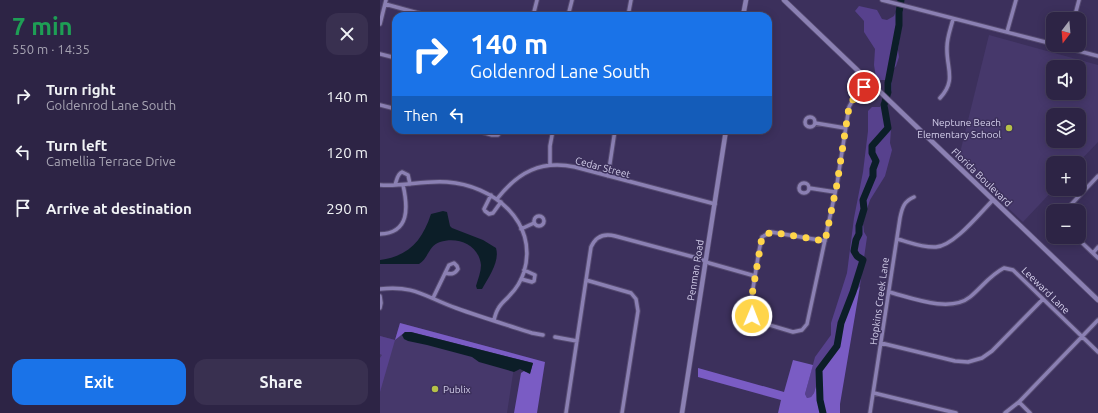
<!DOCTYPE html>
<meta charset="utf-8">
<style>
:root{--surface:#2d2445;--page:#393050;--text:#f1f3f6;--muted:#a7a4b3;--line:#48415e;--accent:#1a73e8}
body{margin:0;font-family:Ubuntu,sans-serif;background:var(--page);color:var(--text);height:100vh;display:flex;flex-direction:column;font-size:15px;white-space:nowrap}
*{box-sizing:border-box;margin:0}
p{font-size:13px;color:var(--muted)}
.icon{flex:none;width:22px;height:22px;fill:none;stroke:currentColor;stroke-width:2;stroke-linecap:round;stroke-linejoin:round}
.map{position:relative;flex:1;overflow:hidden}
.drawer{display:flex;flex-direction:column;background:var(--surface);width:380px}
.drawer>*{flex:none}
.hud{position:absolute;left:12px;top:12px;width:380px;height:122px;border-radius:12px;box-shadow:0 2px 10px #0003,0 0 0 1px var(--line);background:#1a73e8;color:#fff;overflow:hidden}
.needle{width:26px;rotate:196deg}
.tools{position:absolute;left:666px;top:12px;display:grid;gap:8px}
.tools a{display:grid;place-items:center;width:40px;height:40px;border-radius:8px;background:var(--surface);box-shadow:0 2px 10px #0003,0 0 0 1px var(--line);font-size:20px}
.pin{position:absolute;display:grid;place-items:center;width:34px;height:34px;color:#fff;margin:-17px;border:2px solid #fff;border-radius:50%;box-shadow:0 1px 4px #0007}
.me{position:absolute;width:44px;margin:-22px;rotate:1deg;stroke-linejoin:round;filter:drop-shadow(0 0 3px #0008)}
.turn{display:flex;align-items:center;gap:14px;height:84px;padding:0 12px;font-size:18px}
.turn .icon{width:52px;height:52px;stroke-width:2.5}
.turn b{display:block;font-size:28px;line-height:34px}
.then{display:flex;align-items:center;height:38px;padding:0 12px;background:#0003;gap:8px;font-size:15px}
.round{display:grid;place-items:center;flex:none;width:42px;height:42px;border-radius:12px;background:var(--page)}
.overview{display:flex;align-items:center;justify-content:space-between;height:68px;padding:0 12px}
h1{font-size:24px;font-weight:700;line-height:30px;color:#1e9e55}
.action{display:flex;gap:8px;margin-top:auto;padding:8px 12px}
.action a{flex:1;height:46px;border-radius:12px;background:var(--accent);color:#fff;font-size:16px;font-weight:700;line-height:46px;text-align:center}
.action a+a{background:var(--page);color:var(--text)}
ul{padding:0;list-style:none}
li{display:flex;align-items:center;gap:12px;height:56px;padding:0 12px}
li div{flex:1}
li b{display:block;font-size:15px}
li em{font-style:normal}
main{display:flex;flex:1;min-height:0}
.map>svg:first-child{display:block}
.built{fill:#46386b;fill-rule:evenodd}
.green{fill:#57418d}
.forest{fill:#7a5cc4}
.water{fill:#0c1e28}
.lines{fill:none;stroke-linecap:round;stroke-linejoin:round}
.river{stroke:#0c1e28;stroke-width:7}
.minor-casing{stroke:#554a70;stroke-width:5.5}
.tertiary-casing{stroke:#554a70;stroke-width:6}
.minor{stroke:#8b80b3;stroke-width:3.5}
.tertiary{stroke:#8b80b3;stroke-width:4.5}
.route{stroke:#ffd54a;stroke-width:7;stroke-dasharray:0 12.6}
.poi-dot{fill:#b6c148;stroke:#3c305c;stroke-width:1.5}
.labels{text-anchor:middle;stroke-width:3;stroke-linejoin:round;paint-order:stroke}
.poi-label{font-size:10px;fill:#d5d0ec;stroke:#3c305c;text-anchor:end}
.street-label{font-size:10px;fill:#d5d0ec;stroke:#3c305c}
</style>
<main>
<section class="drawer">
<div class="overview"><div><h1>7 min</h1><p>550 m · 14:35</p></div><a class="round"><svg class="icon" aria-label="close" viewBox="0 0 24 24"><path d="M6 6l12 12M18 6L6 18"/></svg></a></div>
<ul>
<li><svg class="icon" aria-label="right" viewBox="0 0 24 24"><path d="M7 20v-9h11M14 6l5 5-5 5"/></svg><div><b>Turn right</b><p>Goldenrod Lane South</p></div><em>140 m</em></li>
<li><svg class="icon" aria-label="left" viewBox="0 0 24 24"><path d="M17 20v-9H6M10 6l-5 5 5 5"/></svg><div><b>Turn left</b><p>Camellia Terrace Drive</p></div><em>120 m</em></li>
<li><svg class="icon" aria-label="arrive" viewBox="0 0 24 24"><path d="M6 21V4h12l-3 4 3 4H6"/></svg><div><b>Arrive at destination</b></div><em>290 m</em></li>
</ul>
<div class="action"><a>Exit</a><a>Share</a></div>
</section>
<div class="map">
<svg width="718" height="413" viewBox="0 0 718 413">
<rect width="100%" height="100%" fill="#3c305c"/>
<!-- built -->
<path class="built" d="M609 35 718 65V142L698 163H673L674 189 643 222 578 161ZM673 67H699V93H673ZM673 115H699V141H673Z
M20 323 136 354 127 413H0V336L15 340Z"/>
<!-- green -->
<path class="green" d="M479 6 497 10 502 19 507 20 514 16 517 9 523 11 520 19 522 23 518 50 519 57 516 66 512 71V90L510 95 505 90V80H500L496 77 494 65 495 49 484 32V21L475 11Z
M502 100 508 106 507 112 511 129 510 143 512 150 505 176 490 200 486 212 483 224 484 232 487 237 480 286 475 293 461 325 456 350 450 357 439 376 434 393 431 397 427 398 425 394 435 357 451 335V323L467 273 474 218 483 172 488 131V111L492 107H500Z
M0 336 15 340 0 392V358L2 355 0 354Z"/>
<!-- forest -->
<path class="forest" d="M480 286 460 404V413H398L401 400 318 377V368L404 392 413 360 433 365 425 394 427 398 431 397 434 393 439 376 450 357 456 350 461 325 475 293Z
M20 323 165 362 157 413H134L141 373 144 371 150 373 153 363 31 332H25L15 340Z"/>
<!-- water -->
<path class="water" d="M63 211 67 212 70 226 72 228 103 240 116 248C120 261 109 277 102 289H97L96 286C98 279 101 272 101 265 99 245 78 236 60 242 49 245 48 259 39 264H0V260C29 256 42 241 51 214Z
M25 332H31L153 363 150 374 140 369 134 372 99 362 92 357 47 345 28 341 24 339 22 335Z"/>
<g class="lines">
<!-- river -->
<path class="river" d="M443 413 440 400 439 370 457 346 461 323 473 292 483 260 477 256 474 251 476 240 479 234V226L484 209 483 200 493 176V169L496 161 492 153V146L508 128 504 105 508 92V83L519 25V13L521 0"/>
<!-- minor casing -->
<g class="minor-casing">
<path id="minor" d="M502 0 673 44
M5 4 49 16
M153 16 157 0
M188 16 192 0
M248 16 251 0
M694 19 699 0
M0 24 6 0
M627 32 636 0
M676 45 718 56
M0 54 16 58
M560 98C577 80 566 68 567 47 567 37 571 28 573 19
M0 105 16 109
M425 122a5 5 0 1 1 10 0a5 5 0 1 1-10 0Z
M435 123 465 128
M95 130 112 135H118L122 130
M170 165V146L173 130
M228 176 235 130
M419 188a5 5 0 1 1 10 0a5 5 0 1 1-10 0Z
M0 185C22 187 44 180 67 182 112 185 159 221 144 272 141 281 136 289 130 295 126 300 121 303 118 309 116 312 115 316 114 320
M15 185C17 180 17 174 22 172L28 175 30 184
M429 188 455 192
M111 195 104 209 105 211 109 214 113 213 121 202
M117 199C138 172 161 160 195 167L335 204
M685 211 718 176
M154 221a5 5 0 1 1 10 0a5 5 0 1 1-10 0Z
M141 229 154 223
M0 234C30 233 28 207 23 185
M696 237 718 258
M517 239C529 242 543 248 556 247 574 246 600 213 613 200
M445 241 391 232 382 237 379 251 370 307 372 316 376 321 413 332 422 330 427 324 457 184 469 107 476 94 490 82
M713 253 718 247
M141 279 152 282 154 281 155 275 144 270
M206 280 251 293 256 299 258 311 242 413
M0 289C35 285 45 297 76 308 101 317 127 325 152 333L163 335
M509 292C532 298 570 313 590 297 602 287 610 275 624 268L633 270 718 352
M0 296 1 303 0 308
M53 298 69 265 74 263 77 266 78 269C74 275 71 274 65 273
M175 337 197 341
M501 343 575 361 588 362 602 358 612 351 663 299
M494 393 576 413
M639 402 650 413
M186 413 211 247C216 236 224 233 235 236L321 259 329 263 375 276
M490 413 520 218C522 208 524 201 534 197
M625 413 639 402 718 320"/>
</g>
<!-- tertiary casing -->
<g class="tertiary-casing">
<path id="tertiary" d="M404 0 718 300
M363 16 366 0
M302 413 346 130"/>
</g>
<!-- minor -->
<use href="#minor" class="minor"/>
<!-- tertiary -->
<use href="#tertiary" class="tertiary"/>
</g>
<g class="lines">
<!-- route -->
<path class="route" d="M372 316 370 307 382 237 391 232 445 241 457 184 469 107 476 94 484 87"/>
</g>
<!-- markers -->
<g class="poi-dot">
<circle cx="629" cy="128" r="4"/>
<circle cx="55" cy="389" r="4"/>
</g>
<g class="labels">
<!-- poi labels -->
<g class="poi-label">
<text x="621" y="126">Neptune Beach<tspan x="621" dy="12">Elementary School</tspan></text>
<text x="63" y="393" text-anchor="start">Publix</text>
</g>
<!-- street labels -->
<g class="street-label">
<text transform="translate(223 167) rotate(15)" y="4">Cedar Street</text>
<text transform="translate(602 177) rotate(44)" y="4">Florida Boulevard</text>
<text transform="translate(315 270) rotate(-81)" y="4">Penman Road</text>
<text transform="translate(666 290) rotate(44)" y="4">Leeward Lane</text>
<text transform="translate(499 301) rotate(-82)" y="4">Hopkins Creek Lane</text>
</g>
</g>
</svg>
<div class="tools">
<a><svg class="needle" viewBox="-14 -14 28 28"><path d="M0-13l5 13h-10z" fill="#e53935"/><path d="M0 13l5-13h-10z" fill="#a7a4b3"/></svg></a>
<a><svg class="icon" aria-label="sound" viewBox="0 0 24 24"><path d="M4 9h4l5-4v14l-5-4H4zM17 9q2 3 0 6"/></svg></a>
<a><svg class="icon" aria-label="layers" viewBox="0 0 24 24"><path d="M12 4l9 5-9 5-9-5zM3 14l9 5 9-5"/></svg></a>
<a>+</a>
<a>−</a>
</div>
<div class="pin" style="left:484px;top:87px;background:#d93025"><svg class="icon" aria-label="arrive" viewBox="0 0 24 24"><path d="M6 21V4h12l-3 4 3 4H6"/></svg></div>
<svg class="me" style="left:372px;top:316px" viewBox="-20 -20 40 40"><circle r="17" fill="#ffd54a" stroke="#fff" stroke-width="3"/><path d="M0-11L8 9 0 5-8 9z" fill="#fff"/></svg>
<div class="hud">
<div class="turn"><svg class="icon" aria-label="right" viewBox="0 0 24 24"><path d="M7 20v-9h11M14 6l5 5-5 5"/></svg><div><b>140 m</b>Goldenrod Lane South</div></div>
<div class="then">Then<svg class="icon" aria-label="left" viewBox="0 0 24 24"><path d="M17 20v-9H6M10 6l-5 5 5 5"/></svg></div>
</div>
</div>
</main>
